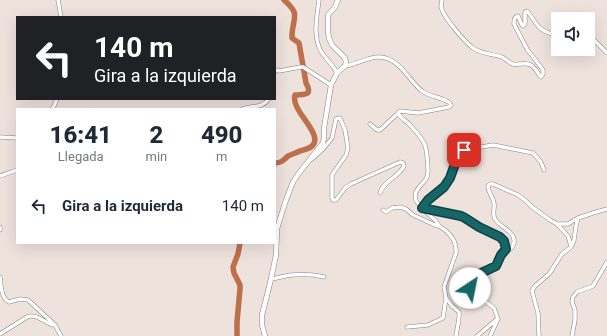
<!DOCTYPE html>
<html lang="es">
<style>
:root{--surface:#fff;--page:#f2f2f3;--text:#1f2937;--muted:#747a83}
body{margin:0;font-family:Roboto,sans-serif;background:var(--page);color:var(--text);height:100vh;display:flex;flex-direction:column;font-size:15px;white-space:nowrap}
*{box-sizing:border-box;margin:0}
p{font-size:13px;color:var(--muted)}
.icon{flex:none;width:22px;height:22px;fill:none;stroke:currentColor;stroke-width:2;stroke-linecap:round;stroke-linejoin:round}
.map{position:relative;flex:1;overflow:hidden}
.side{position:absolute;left:16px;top:108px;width:260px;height:136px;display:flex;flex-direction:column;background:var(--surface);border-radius:0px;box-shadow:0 4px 16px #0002}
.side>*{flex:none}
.top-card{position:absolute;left:16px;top:16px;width:260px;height:84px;border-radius:0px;box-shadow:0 4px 16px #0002;background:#202124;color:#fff;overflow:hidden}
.tools{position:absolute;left:551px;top:12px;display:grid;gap:8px}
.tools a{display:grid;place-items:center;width:44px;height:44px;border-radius:0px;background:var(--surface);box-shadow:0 4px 16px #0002;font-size:20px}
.pin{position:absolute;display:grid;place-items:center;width:34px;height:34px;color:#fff;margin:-17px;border-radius:8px;box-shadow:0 2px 6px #0006}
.me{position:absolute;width:44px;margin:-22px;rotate:34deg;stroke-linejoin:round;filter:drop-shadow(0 0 3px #0008)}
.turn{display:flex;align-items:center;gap:14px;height:84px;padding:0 12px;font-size:18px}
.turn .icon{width:52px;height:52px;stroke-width:2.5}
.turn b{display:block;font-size:28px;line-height:34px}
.eta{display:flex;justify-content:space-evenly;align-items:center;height:68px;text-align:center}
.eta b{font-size:24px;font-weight:800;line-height:28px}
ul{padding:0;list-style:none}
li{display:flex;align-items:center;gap:12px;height:60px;padding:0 12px}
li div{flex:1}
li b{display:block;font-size:15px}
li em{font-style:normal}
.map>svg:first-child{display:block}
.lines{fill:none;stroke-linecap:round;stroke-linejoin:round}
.river{stroke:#be704a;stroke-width:5.5}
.minor-casing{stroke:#8c827d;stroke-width:4.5}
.tertiary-casing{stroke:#8c827d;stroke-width:5.5}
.minor{stroke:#fff;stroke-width:3.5}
.tertiary{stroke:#fff;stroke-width:4.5}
.route-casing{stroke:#0f4243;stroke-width:10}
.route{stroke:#176667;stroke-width:7}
</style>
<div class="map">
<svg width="607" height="336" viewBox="0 0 607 336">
<rect width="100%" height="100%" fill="#eee2dd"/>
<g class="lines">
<!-- river -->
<path class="river" d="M275 163C281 163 284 160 288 156 292 154 296 153 300 151 305 149 310 149 313 145 323 133 290 110 295 95 305 94 313 96 306 83L299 43 292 38V35C293 16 301 15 284 0
M237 336V322L240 289V285L234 273 233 267 238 254 240 243"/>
<!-- minor casing -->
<g class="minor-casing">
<path id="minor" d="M58 0 61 17
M319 0C317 17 312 37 322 53 327 60 333 65 337 73
M442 0C442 1 441 5 441 6 442 16 465 42 473 48 481 54 493 54 502 57 506 59 509 63 513 64 519 65 525 62 531 65 536 68 537 73 541 77L543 74V70L531 54 528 51 514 24C514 20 514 17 518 16L522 25 523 26 525 24V12L527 11C530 14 532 18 535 22 540 30 549 35 558 34
M588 34 607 53
M345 66C357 65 368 56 380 57 401 59 408 80 422 91 430 97 442 97 450 103L451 105 449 107 418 113 400 111 398 113C400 118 405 120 409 124 427 143 427 145 428 171 428 182 420 183 416 192 413 200 419 206 425 209L461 216 479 227 500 237 504 241 506 249 509 250C512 248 513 247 514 243 516 231 500 228 495 219 492 214 495 209 494 203 493 197 488 192 488 186L490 184H493L518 195 526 201 532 207 550 220 557 224H568L578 218 593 213 607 209
M275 71 278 70 279 71 301 67H303L331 85
M52 109 54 106 57 99
M242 109C252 105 261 109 269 99
M370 124 377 130H380L396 115 398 114
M0 137 17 138
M312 159 323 149 332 138 336 119 340 118 345 130 348 148 346 155 332 175V198L333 200H336L345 188 351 184 400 162 403 163 404 166C399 177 383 181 380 193
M0 176 17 170
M383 210 386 212 392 208 400 207 406 209 413 215 437 226H439C436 218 427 215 422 208L428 200 444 187 450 179 455 164 459 156 464 150 493 145 533 153 541 162 544 170
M557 224 568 236 571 246
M0 227V230
M0 277C1 285 1 298 9 302L20 299 28 300 55 325 61 336
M271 279C278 278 284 276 291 275 302 274 313 274 324 277
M446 298 452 306 459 312C460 320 457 327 456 336
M407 327 428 325 443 318 446 298 444 287 456 253C457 241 449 232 439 226
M0 334 27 317C37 313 44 323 54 325
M477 336 482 332 497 319
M490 336 498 319 494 308 485 301 478 297 470 288 471 281 477 275 496 266 497 262 506 249
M539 336 538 313 532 291 535 286 549 274 562 254 571 247 574 240 576 226 578 218
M572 336 575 320V310L572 302 573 297 577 292 593 286 607 262"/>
</g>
<!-- tertiary casing -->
<g class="tertiary-casing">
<path id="tertiary" d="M265 336 262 325V315L271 279 276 255 277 229 279 222 286 200 293 182 299 173 323 143 324 137V128L331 85 337 73 345 66 346 62 345 58 332 45 329 38 328 32V15L335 7 338 0"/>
</g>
<!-- minor -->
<use href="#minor" class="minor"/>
<!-- tertiary -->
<use href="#tertiary" class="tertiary"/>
</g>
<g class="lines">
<!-- route casing -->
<g class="route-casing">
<path id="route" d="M464 150 459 156 455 164 450 178 444 187 428 200 422 208 461 216 465 218 479 227 500 237 504 241 506 249 501 255 496 266 477 275 471 281 470 288"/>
</g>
<!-- route -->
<use href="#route" class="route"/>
</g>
</svg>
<div class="tools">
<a><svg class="icon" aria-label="sound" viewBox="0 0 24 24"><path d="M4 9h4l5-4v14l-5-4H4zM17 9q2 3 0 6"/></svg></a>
</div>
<div class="pin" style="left:464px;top:150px;background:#d93025"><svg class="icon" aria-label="arrive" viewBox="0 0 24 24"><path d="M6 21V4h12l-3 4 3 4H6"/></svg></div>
<svg class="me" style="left:470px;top:288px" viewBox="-20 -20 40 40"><circle r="19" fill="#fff"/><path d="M0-13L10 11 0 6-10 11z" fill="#176667"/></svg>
<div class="top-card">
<div class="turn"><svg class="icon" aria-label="left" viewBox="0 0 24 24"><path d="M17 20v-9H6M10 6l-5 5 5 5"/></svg><div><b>140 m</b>Gira a la izquierda</div></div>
</div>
<section class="side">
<div class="eta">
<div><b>16:41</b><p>Llegada</p></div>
<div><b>2</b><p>min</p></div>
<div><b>490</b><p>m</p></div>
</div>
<ul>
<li><svg class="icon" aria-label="left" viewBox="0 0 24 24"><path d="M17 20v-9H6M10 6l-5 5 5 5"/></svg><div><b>Gira a la izquierda</b></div><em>140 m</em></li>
</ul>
</section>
</div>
